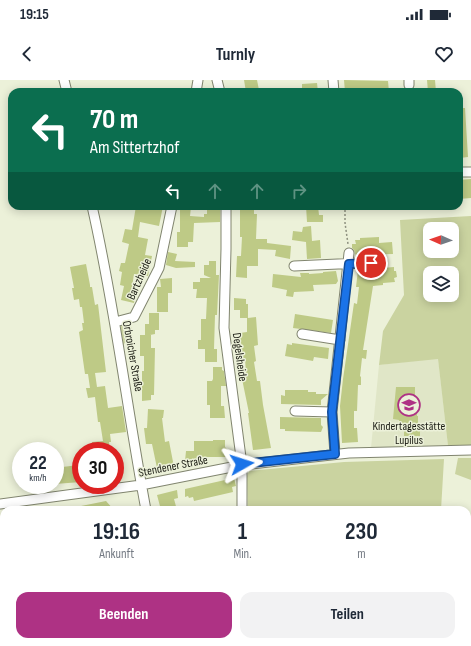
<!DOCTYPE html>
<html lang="de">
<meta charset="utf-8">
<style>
:root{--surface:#fff;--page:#f2f2f3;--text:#1f2937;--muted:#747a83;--accent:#ae3284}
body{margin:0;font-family:"Sofia Sans Condensed",sans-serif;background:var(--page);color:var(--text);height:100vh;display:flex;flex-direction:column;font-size:15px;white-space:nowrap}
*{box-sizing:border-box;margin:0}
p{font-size:13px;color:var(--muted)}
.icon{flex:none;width:22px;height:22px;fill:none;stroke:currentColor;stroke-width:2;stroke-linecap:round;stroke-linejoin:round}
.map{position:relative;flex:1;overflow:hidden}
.sheet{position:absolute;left:0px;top:426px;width:471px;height:140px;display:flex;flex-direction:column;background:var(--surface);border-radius:12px 12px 0 0;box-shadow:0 2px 10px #0003}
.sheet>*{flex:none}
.banner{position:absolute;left:8px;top:8px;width:455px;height:122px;border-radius:12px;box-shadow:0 2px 10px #0003;background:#0b6e4f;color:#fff;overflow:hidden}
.needle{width:26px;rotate:272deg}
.fabs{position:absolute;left:423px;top:142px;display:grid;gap:8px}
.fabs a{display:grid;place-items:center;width:36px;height:36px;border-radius:8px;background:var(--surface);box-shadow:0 2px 10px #0003;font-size:20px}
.speed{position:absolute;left:12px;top:362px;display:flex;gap:8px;font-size:20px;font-weight:700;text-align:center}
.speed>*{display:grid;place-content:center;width:52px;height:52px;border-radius:50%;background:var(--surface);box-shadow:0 2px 10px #0003;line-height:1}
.speed small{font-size:10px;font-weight:400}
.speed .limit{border:6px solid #d22;background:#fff;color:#111}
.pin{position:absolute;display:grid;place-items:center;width:34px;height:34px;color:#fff;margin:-17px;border:2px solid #fff;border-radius:50%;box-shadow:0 1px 4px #0007}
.me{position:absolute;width:44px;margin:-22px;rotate:84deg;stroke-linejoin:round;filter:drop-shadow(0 0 3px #0008)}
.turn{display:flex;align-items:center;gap:14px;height:84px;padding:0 16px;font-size:18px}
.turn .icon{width:52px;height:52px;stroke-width:2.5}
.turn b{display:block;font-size:28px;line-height:34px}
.lanes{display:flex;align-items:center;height:38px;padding:0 16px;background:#0003;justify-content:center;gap:20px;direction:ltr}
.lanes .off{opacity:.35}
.eta{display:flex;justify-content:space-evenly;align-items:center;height:68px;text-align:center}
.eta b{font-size:24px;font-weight:700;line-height:28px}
.cta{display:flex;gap:8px;margin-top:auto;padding:8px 16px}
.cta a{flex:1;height:46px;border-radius:12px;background:var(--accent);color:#fff;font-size:16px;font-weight:700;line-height:46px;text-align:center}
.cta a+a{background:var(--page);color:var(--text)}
.status{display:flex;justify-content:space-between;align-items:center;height:28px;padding:0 20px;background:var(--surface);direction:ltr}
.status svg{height:11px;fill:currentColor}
header{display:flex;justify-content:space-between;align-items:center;height:52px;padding:0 16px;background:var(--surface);font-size:18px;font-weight:700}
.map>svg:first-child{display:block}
.built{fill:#e0e6c7}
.green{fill:#cad3a0;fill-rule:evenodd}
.building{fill:#beca86}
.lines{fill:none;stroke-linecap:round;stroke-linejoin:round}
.minor-casing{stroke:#81856f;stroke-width:11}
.path{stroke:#8e9180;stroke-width:1.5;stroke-dasharray:2 2;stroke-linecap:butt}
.minor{stroke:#fff;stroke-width:9}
.route-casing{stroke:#114b97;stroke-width:10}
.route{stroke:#1a73e8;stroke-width:7}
.labels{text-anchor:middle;stroke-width:3;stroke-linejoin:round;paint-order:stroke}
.street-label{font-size:12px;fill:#1a1b13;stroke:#ecf1d9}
.poi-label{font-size:12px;fill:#1a1b13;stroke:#ecf1d9}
</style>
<div class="status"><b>19:15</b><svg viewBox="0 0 49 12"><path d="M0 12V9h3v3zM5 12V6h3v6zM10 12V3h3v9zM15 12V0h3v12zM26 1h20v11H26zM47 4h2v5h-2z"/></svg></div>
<header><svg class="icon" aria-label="back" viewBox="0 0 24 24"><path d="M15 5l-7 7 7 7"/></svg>Turnly<svg class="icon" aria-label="heart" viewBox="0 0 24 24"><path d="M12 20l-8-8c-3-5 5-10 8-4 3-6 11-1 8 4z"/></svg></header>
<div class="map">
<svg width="471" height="566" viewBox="0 0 471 566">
<rect width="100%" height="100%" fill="#ecf1d9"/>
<!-- built -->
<path class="built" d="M438 278 448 366 371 368 379 285Z
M467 503H471V566H433V562H467Z"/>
<!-- green -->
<path class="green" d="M471 136V365L448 366 438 279 379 285 383 251 404 215 400 140ZM430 149H452V171H430ZM430 193H452V215H430Z
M130 243 132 249 122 268 119 250 121 245Z
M458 378H471V400L455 394Z
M444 379 441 430H248L247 396 249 391 344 382Z
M266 562H433V566H266Z"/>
<!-- building -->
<path class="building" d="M244 0H257L259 10H253L254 12H246Z
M344 0 388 1 389 12H345Z
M427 0H435L436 12H428Z
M317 3 318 12H302V4Z
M459 28H465L468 77 460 78Z
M471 99V118L459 119V100Z
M136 126H163L159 146 140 142 138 157 148 159 145 175 152 176 148 196 134 194 132 207 136 208 134 223 121 220 124 206 120 205 122 192 119 191 121 183H125L129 164 122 162 125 149 132 150Z
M180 126 191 127 190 136 204 137V134H207V126H220V142L194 143 193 162H188V167H177V152H180Z
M240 126H254V134H257L256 159H267V163L291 166 290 179 275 176 276 170 258 169V186H247V198L236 197 237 176H241L242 157H240Z
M306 126H318L319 135H323V142H307Z
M311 146 312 161 320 160 321 178 307 179 306 162 292 160 293 151 302 152 303 147Z
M379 157V163L392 162 393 174 356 175 355 174 354 170 352 168V164H356L355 160H360V158Z
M168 172 177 174 175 181 195 182V187L176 188 166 185Z
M209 181H216V195H219L217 235H215L214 269H217V282H205V269H198V260H201V239H206L207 218H196L197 209H193V202H200V198H211L204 195V185H209Z
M86 184 90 205V207H92L95 225 98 224 106 292 95 293 97 307 105 306 108 328 122 326 126 352 110 354 111 362H109L110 371H93L92 362 103 361 100 342H98L95 317 88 318 86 308H90L88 294H85L79 252 83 250 82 243H84L82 227H80L79 219 74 220 72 208H74L70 187Z
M394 187V191H396L397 197 394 198 395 202 383 203V205L373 206 363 270H367L366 279 362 278 360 296 361 297V305H358L357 331H354V348H357L358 362 342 363 340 326 343 299 354 223 357 224 359 207H356L358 190 382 193V188Z
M336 191 338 201 336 204 313 205 314 211 294 212 293 217 286 216 287 210 272 207 273 194 301 197 300 193H309V194L323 193V192Z
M172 198V213H168V232H157V207H161L160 199Z
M234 218 246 219V224H248V238L256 237 258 265 254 266 256 281 254 282 257 301H260L263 325 271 368 253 370 248 333H249L241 294H246L245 278 236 279 233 254 247 252V238H240V230H234Z
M149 233H159V250H155V254L150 255H151V268H155L154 315H151V320L142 321V291H144V276H140V255H145V244H149Z
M295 234 333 240 331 253 293 248Z
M292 263 329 268 328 279 314 277 313 281 285 276 287 264 292 265Z
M213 287H222V290L224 291 226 306H221V326H224L225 338H210V325H207V301H212L213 299Z
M396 307H415V322H417V336H418V344H420V356H404V343H399V340L393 339Z
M285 310H308V312H316V314H328L321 320V325L281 324V315L285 316Z
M148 329 164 330 163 338H162L165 362 169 361 174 387 160 389V387L157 388 152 364H146L144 348H147Z
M280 337 321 338V345L323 347 321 352 285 351V349H280Z
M213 360H225V367L229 371V374L226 377H199V384H192V381H185L186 371H194V361H213Z
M78 385V387L81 386V402L55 404V388Z
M234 398 236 406 232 407 233 412 194 421 193 417 189 418 188 416 185 417V409Z
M177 410 178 418 174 419 177 430H161L157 415Z
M106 421 114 430H76V427Z"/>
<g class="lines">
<!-- minor casing -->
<g class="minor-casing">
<path id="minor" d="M64 0 67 12
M217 0 220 12
M333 0 334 12
M409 0V5
M196 12 198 0
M459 92H471
M92 126C115 227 127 329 146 430
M226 126V169L224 248 242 385V430
M294 186 382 182
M115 242 134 237 159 188 172 126
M302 254 340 260
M295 331 332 332
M335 374 332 332 349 173
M0 424 141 405 242 385 349 373 471 370
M171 562 172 566"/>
</g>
<!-- path -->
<path class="path" d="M345 126V143L348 164
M467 509 471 510
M263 562 264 566
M436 566 437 562"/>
<!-- minor -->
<use href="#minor" class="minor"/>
</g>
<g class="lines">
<!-- route casing -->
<g class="route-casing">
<path id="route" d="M242 384 335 374 332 332 349 184 371 183"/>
</g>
<!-- route -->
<use href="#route" class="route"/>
</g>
<!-- icons -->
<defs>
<g id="school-ring" transform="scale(1.15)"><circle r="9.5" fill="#ecf1d9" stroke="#ae3284" stroke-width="1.5"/><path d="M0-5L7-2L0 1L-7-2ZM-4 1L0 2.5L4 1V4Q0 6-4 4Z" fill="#ae3284"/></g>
</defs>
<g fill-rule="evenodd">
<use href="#school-ring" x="409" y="325"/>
</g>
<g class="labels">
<!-- street labels -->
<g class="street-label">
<text transform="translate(139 199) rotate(-66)" y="4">Bartzheide</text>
<text transform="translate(133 276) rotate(80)" y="4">Orbroicher Straße</text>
<text transform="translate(240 277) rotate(82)" y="4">Degelsheide</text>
<text transform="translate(173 386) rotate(-11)" y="4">Stendener Straße</text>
</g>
<!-- poi labels -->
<g class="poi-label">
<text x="409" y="350">Kindertagesstätte<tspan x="409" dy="14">Lupilus</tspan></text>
</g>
</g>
</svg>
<div class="fabs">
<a><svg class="needle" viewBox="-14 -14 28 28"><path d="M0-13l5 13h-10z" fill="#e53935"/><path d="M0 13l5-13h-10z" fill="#747a83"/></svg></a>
<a><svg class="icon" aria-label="layers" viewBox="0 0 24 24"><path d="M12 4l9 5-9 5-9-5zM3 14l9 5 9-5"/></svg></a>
</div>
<div class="speed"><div>22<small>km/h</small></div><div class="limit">30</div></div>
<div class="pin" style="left:371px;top:183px;background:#d93025"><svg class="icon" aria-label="arrive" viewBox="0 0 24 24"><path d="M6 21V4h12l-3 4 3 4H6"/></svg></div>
<svg class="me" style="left:242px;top:384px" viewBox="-20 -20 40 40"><path d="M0-17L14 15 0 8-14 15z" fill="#1a73e8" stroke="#fff" stroke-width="4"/></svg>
<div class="banner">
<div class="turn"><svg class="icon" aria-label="left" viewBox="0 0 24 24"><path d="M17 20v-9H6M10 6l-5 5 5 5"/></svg><div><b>70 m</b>Am Sittertzhof</div></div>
<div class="lanes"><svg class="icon" aria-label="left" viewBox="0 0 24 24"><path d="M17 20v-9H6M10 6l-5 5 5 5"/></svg><svg class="icon off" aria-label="ahead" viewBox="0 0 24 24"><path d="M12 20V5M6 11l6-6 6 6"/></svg><svg class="icon off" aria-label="ahead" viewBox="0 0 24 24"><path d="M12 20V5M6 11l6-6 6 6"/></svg><svg class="icon off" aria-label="right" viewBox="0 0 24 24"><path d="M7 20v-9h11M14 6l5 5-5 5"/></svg></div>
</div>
<section class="sheet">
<div class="eta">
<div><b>19:16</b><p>Ankunft</p></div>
<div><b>1</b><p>Min.</p></div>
<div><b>230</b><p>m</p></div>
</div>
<div class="cta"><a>Beenden</a><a>Teilen</a></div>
</section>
</div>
